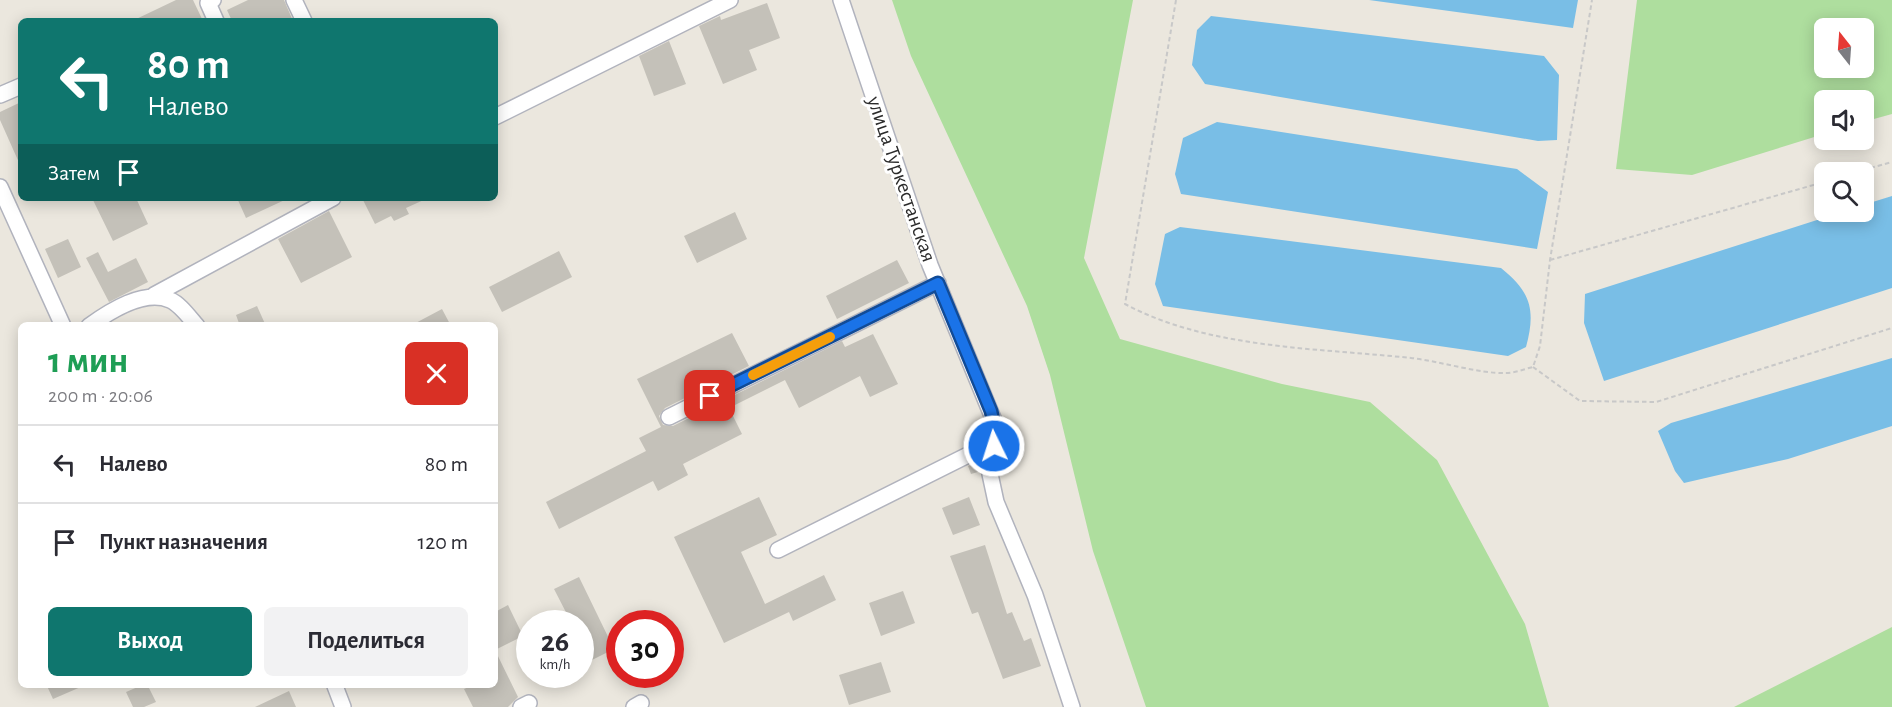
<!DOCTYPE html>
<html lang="ru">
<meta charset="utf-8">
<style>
:root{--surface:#fff;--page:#f2f2f3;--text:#2b2b33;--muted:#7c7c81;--line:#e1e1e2;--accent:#0f766e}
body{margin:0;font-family:"Alegreya Sans",sans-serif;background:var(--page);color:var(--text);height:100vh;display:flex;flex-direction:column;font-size:22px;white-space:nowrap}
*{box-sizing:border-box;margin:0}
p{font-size:20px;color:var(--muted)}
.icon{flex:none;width:33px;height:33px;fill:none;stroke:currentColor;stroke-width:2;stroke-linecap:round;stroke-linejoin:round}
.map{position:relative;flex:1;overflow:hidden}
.details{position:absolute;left:18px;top:322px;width:480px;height:366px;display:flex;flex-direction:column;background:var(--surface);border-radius:9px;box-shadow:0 3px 15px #0003}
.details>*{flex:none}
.hud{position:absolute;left:18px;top:18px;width:480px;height:183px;border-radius:9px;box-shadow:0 3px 15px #0003;background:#0f766e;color:#fff;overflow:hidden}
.needle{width:39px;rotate:343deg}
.controls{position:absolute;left:1814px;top:18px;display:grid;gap:12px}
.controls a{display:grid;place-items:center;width:60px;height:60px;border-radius:9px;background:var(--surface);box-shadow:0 3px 15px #0003;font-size:30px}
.speed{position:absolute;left:516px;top:610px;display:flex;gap:12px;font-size:30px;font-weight:700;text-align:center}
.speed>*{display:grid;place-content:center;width:78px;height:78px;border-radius:50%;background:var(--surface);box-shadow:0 3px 15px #0003;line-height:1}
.speed small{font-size:15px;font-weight:400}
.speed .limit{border:9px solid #d22;background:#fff;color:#111}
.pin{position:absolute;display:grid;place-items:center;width:51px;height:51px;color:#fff;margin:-26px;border-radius:12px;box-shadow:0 3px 9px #0006}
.me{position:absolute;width:66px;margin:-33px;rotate:356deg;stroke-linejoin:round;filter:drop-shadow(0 0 4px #0008)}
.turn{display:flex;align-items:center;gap:21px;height:126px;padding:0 30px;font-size:27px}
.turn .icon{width:78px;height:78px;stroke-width:2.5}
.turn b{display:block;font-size:42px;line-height:51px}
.then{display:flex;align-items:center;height:57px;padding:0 30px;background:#0003;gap:12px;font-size:22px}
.round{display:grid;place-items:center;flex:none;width:63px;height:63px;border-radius:9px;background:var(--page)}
.summary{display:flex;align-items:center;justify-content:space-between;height:102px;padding:0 30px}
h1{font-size:36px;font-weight:600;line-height:45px;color:#1e9e55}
.button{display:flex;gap:12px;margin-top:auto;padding:12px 30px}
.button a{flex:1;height:69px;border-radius:9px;background:var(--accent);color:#fff;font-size:24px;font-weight:600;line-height:69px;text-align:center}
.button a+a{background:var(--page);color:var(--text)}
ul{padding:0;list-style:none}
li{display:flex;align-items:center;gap:18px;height:78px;padding:0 30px;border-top:2px solid var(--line)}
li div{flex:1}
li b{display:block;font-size:22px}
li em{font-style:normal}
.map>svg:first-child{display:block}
.green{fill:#aede9e;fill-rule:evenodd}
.water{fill:#79bee6}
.building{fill:#c4c1b9}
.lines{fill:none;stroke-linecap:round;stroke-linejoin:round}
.minor-casing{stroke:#b1b3bd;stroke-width:18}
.path{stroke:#c8c8c8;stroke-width:2;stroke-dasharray:4.5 3;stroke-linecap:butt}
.minor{stroke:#fff;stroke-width:15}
.route-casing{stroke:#114b97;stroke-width:15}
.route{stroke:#1a73e8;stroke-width:10}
.slow{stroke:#f59e0b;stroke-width:10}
.labels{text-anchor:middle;stroke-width:6;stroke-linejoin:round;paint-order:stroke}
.street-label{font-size:21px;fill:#2b2b2b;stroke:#fff}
</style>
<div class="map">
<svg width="1892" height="707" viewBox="0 0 1892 707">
<rect width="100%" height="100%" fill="#ebe7de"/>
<!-- green -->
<path class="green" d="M892 0H1133L1084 258 1120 339 1282 384 1370 402 1437 460 1525 624 1549 707H1146L1093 551 1050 375 1027 306 911 56Z
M1637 0H1892V114L1863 122V100H1824V134L1692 175 1616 169ZM1824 28H1863V68H1824Z
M1892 627V707H1734Z"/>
<!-- water -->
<path class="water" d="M1369 0H1578L1573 28Z
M1211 16 1544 56 1559 75 1557 140 1538 141 1205 84 1192 65 1197 30Z
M1217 122 1517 169 1548 192 1537 249 1181 194 1175 174 1183 138Z
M1892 196V288L1604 381 1584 323 1585 294 1842 212H1863V205Z
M1180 227 1501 268C1531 292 1536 310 1526 347L1508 356 1163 306 1155 284 1165 234Z
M1892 358V426L1788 459 1684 483 1675 471 1658 431 1671 423Z"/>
<!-- building -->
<path class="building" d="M176 0H193L203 21H132Z
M248 0H284L293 21H232L227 10Z
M767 3 780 38 749 50 757 70 723 84 699 26 720 16 721 20Z
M669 41 686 84 654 96 639 56Z
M21 102V167L0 120V112Z
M92 198H136L148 224 113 241Z
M237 198H289L246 218Z
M362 198H428L406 208 409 214 394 221 391 216 375 224Z
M329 211 352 257 301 283 278 239Z
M735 212 747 239 697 263 684 236Z
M68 239 81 267 58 278 45 249Z
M559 251 572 277 502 312 489 287Z
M98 252 108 272 136 258 148 282 109 302 86 258Z
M897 260 909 283 837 319 826 296Z
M257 306 266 326H240L236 315Z
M442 309 451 326H410Z
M732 333 749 366 665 408 659 416 663 425 673 426 842 341 845 347 873 334 898 384 870 397 860 376 799 408 785 380 729 408 742 434 683 464 688 475 658 491 653 481 559 529 546 502 646 451 639 438 661 427 637 379Z
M979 461 981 471 971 474 968 466Z
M759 497 777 535 741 552 765 604 824 575 836 600 793 621 789 612 724 643 674 537Z
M969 497 980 525 953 535 942 508Z
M985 545 1007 614 1012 612 1024 641 1031 638 1041 666 1003 679 978 612 972 614 950 556Z
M579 577 614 649 590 661 580 642V624H572L554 589Z
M903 591 915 623 881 636 869 603Z
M508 605 523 636 495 650 518 697 508 707H473L464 689 471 686H495V612Z
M881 662 891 692 849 705 839 675Z
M47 686H83L53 699Z
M140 686H148L156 702 144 707H133L126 692Z
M289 691 296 707H255Z"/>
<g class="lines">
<!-- minor casing -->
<g class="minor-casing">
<path id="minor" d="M213 0 208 3 216 21
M294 0 304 21
M841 0 930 265 995 423 990 474 996 502 1035 595 1072 707
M0 95 21 86
M495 117 730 0
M0 187 63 326
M154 295 333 198
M89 326C110 311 144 289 170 300 180 304 189 317 197 326
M669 417 938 283
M778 550 972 453 995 446
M335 686 343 707
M521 707 529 703
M634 707 641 703"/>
</g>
<!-- path -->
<path class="path" d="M1176 0 1125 304C1209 349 1318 348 1411 358 1440 361 1479 374 1506 373 1515 373 1524 369 1533 367L1540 346 1550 260 1592 0
M1856 172 1892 162
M1550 260 1824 182
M1533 367 1580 401 1656 402 1892 328"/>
<!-- minor -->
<use href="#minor" class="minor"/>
</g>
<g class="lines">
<!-- route casing -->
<g class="route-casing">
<path id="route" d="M710 396 938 283 991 411 996 432 994 446"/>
</g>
<!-- route -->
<use href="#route" class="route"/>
<!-- slow -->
<path class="slow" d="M753 375 830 337"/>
</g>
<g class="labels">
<!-- street labels -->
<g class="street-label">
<text transform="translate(902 179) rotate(71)" y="7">улица Туркестанская</text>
</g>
</g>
</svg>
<div class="controls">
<a><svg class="needle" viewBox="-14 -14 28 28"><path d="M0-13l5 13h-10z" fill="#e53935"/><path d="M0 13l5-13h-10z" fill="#7c7c81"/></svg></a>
<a><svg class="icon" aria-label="sound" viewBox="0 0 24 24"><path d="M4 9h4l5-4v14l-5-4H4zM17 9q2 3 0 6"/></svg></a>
<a><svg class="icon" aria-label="search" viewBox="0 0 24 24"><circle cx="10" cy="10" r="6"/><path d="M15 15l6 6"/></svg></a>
</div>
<div class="speed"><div>26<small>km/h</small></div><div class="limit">30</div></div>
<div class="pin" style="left:710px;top:396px;background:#d93025"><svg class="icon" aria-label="arrive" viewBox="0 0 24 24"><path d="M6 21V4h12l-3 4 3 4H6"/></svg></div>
<svg class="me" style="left:994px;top:446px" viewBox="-20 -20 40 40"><circle r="17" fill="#1a73e8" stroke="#fff" stroke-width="3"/><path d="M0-11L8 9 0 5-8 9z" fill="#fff"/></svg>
<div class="hud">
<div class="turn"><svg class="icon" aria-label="left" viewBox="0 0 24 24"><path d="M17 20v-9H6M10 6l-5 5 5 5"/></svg><div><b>80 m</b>Налево</div></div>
<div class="then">Затем<svg class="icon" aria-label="arrive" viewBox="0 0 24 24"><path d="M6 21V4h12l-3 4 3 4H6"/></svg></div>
</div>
<section class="details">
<div class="summary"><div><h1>1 мин</h1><p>200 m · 20:06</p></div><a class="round" style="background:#d93025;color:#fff"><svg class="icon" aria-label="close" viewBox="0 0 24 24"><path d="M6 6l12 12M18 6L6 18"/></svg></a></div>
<ul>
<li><svg class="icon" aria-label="left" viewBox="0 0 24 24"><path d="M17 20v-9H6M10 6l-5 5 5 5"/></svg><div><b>Налево</b></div><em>80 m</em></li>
<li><svg class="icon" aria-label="arrive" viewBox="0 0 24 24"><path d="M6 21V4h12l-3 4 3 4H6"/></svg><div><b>Пункт назначения</b></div><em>120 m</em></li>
</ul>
<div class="button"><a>Выход</a><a>Поделиться</a></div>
</section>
</div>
